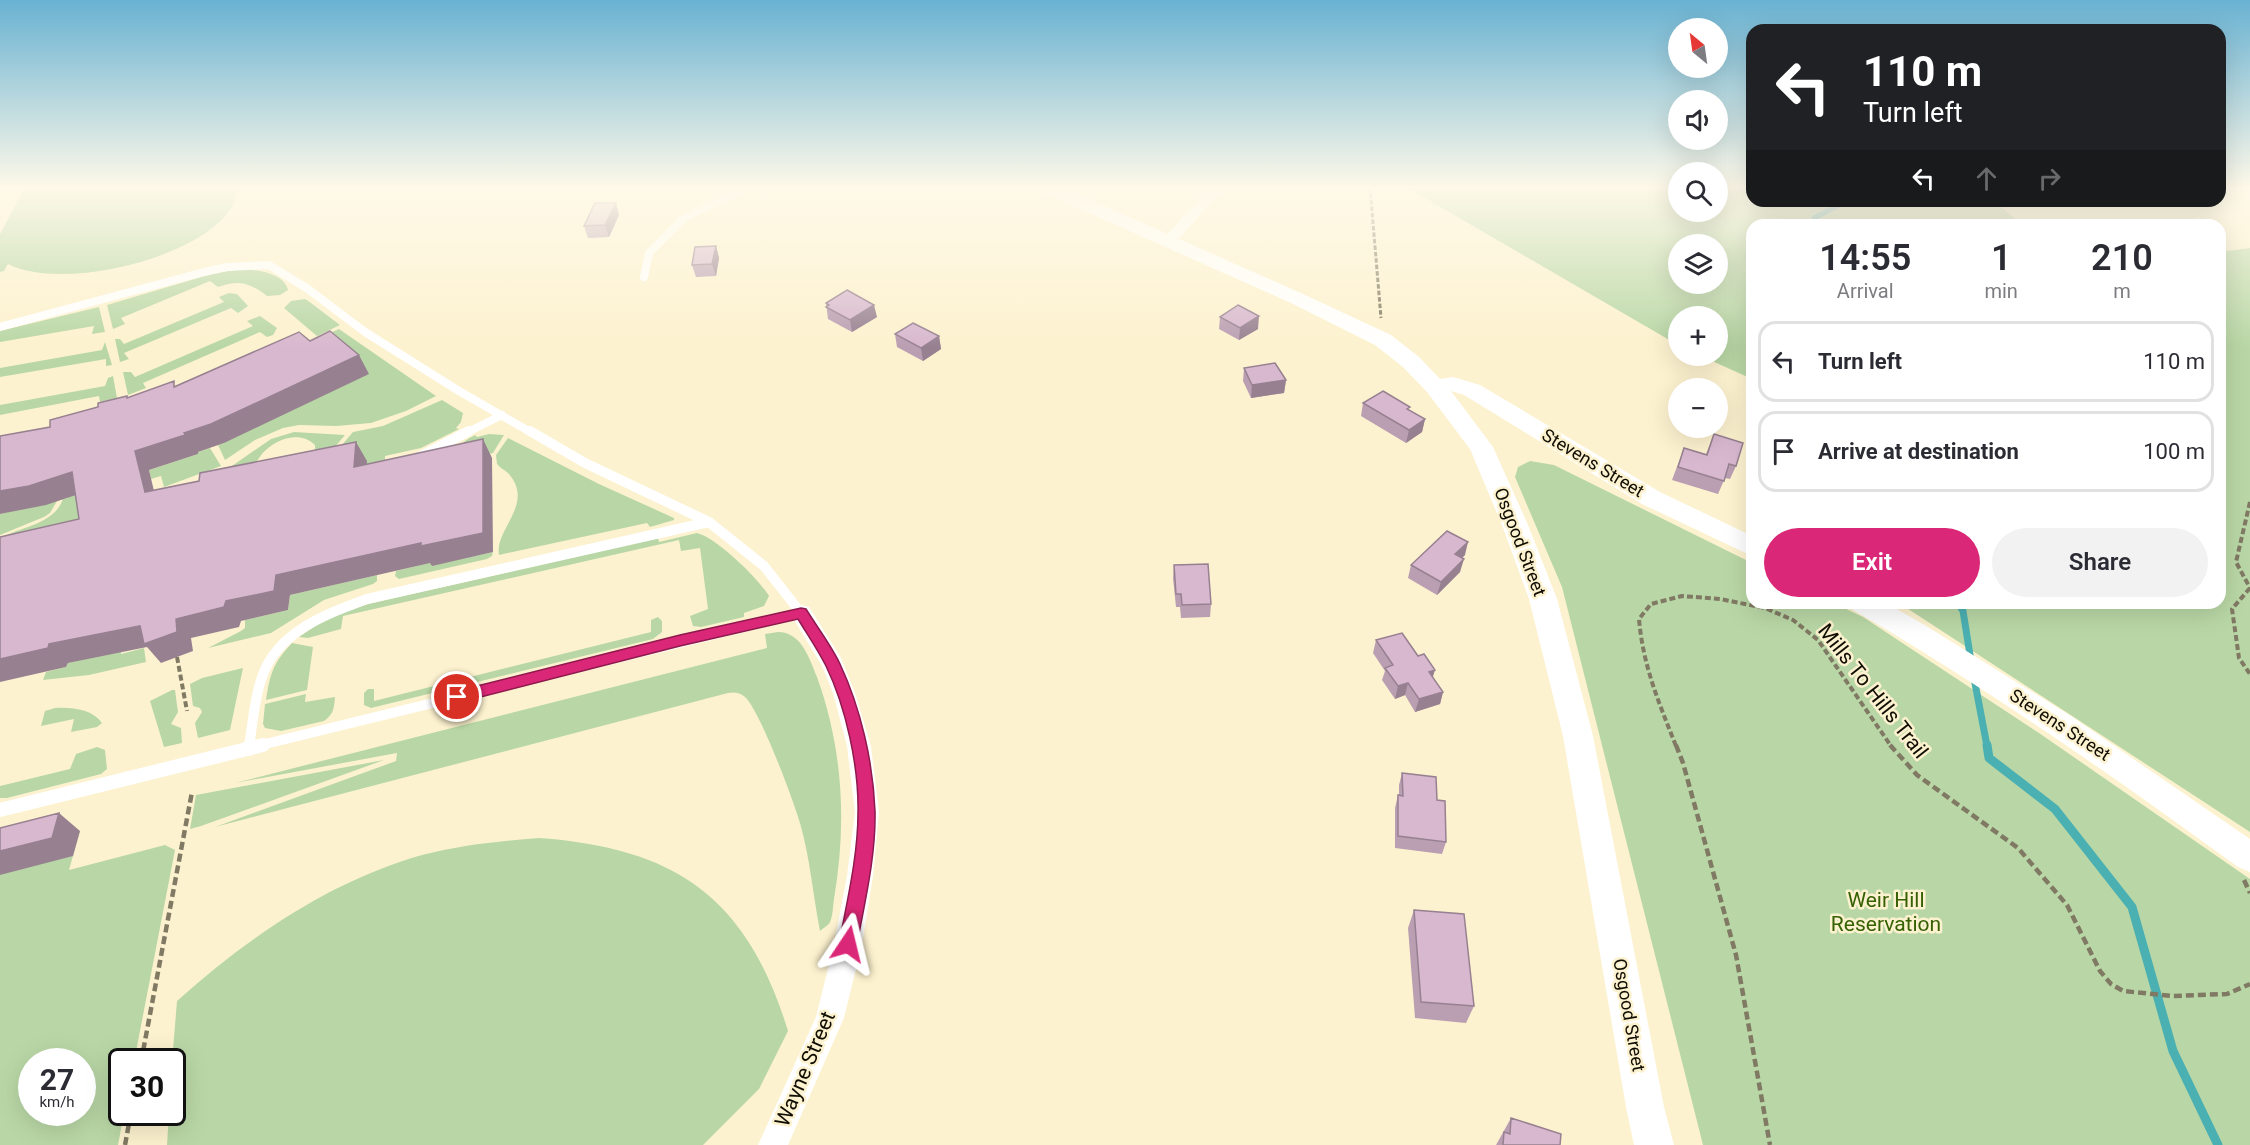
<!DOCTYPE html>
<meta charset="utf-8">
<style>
:root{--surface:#fff;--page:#f2f2f3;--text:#2b2b33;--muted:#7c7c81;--line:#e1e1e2;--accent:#db2777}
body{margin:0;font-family:Roboto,sans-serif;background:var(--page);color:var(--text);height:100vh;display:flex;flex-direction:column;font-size:22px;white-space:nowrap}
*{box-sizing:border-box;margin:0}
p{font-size:20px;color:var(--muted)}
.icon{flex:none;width:33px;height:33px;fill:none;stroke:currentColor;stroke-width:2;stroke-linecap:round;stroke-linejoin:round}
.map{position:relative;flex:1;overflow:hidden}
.side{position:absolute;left:1746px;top:219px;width:480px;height:390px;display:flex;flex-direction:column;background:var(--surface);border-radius:18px;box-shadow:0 6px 24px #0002}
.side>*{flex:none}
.banner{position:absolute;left:1746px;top:24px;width:480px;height:183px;border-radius:18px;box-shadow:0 6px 24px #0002;background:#202124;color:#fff;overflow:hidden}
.needle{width:39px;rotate:331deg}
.buttons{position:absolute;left:1668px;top:18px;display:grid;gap:12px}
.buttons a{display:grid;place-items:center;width:60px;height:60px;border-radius:50%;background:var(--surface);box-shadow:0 6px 24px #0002;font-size:30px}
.speed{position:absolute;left:18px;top:1048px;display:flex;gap:12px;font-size:30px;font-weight:700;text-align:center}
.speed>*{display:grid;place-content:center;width:78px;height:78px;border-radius:50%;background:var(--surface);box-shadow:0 6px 24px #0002;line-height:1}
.speed small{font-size:15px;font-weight:400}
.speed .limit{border:3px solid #111;border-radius:9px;background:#fff;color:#111}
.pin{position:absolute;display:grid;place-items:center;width:51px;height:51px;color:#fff;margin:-26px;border:3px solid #fff;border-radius:50%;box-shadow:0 2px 6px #0007}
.me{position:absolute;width:66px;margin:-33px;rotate:10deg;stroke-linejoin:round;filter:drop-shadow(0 0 4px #0008)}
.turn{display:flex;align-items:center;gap:21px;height:126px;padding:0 18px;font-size:27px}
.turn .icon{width:78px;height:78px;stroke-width:2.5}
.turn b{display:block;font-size:42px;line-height:51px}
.lanes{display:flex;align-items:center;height:57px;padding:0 18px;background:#0003;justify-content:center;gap:30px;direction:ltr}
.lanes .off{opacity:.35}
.eta{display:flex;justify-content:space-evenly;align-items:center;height:102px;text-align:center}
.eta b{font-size:36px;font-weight:600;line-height:42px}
.cta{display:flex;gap:12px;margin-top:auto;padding:12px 18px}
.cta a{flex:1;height:69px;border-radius:36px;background:var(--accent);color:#fff;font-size:24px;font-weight:600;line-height:69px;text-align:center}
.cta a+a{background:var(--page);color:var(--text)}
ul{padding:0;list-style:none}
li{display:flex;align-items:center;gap:18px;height:81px;margin:0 12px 9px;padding:0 6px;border:3px solid var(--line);border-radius:18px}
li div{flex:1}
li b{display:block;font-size:22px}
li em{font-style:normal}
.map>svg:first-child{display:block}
.green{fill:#b9d7a6;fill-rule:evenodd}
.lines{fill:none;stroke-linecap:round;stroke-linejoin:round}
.stream-far2{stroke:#4bb0b2;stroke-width:5}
.stream-far1{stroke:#4bb0b2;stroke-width:7}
.stream{stroke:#4bb0b2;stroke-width:9}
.path-far2{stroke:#807963;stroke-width:3;stroke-dasharray:4.5 2;stroke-linecap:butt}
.path-far1{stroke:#807963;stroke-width:4;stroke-dasharray:6 3;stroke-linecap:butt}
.path{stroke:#807963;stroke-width:4.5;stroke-dasharray:8 4;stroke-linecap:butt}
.service-far2{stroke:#fff;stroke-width:8}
.service-far1{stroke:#fff;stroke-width:10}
.service{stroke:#fff;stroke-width:14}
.minor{fill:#fff;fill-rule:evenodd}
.tertiary{fill:#fff;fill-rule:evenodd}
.wall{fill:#ba9eb2}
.shaded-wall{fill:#978191}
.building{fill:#d8b8cf;stroke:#978191;stroke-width:1.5}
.route{fill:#db2777;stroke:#8e194d;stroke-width:1.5}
.labels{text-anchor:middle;stroke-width:5;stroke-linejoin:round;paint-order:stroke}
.street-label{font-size:18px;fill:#100d03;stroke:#fdf2cf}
.near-street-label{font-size:21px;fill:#100d03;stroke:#fdf2cf}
.near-park-label{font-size:21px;fill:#356104;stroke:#fdf2cf}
</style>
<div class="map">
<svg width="2250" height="1145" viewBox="0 0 2250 1145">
<rect width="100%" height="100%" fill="#fdf2cf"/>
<!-- green -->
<path class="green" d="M25 187H262L238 190C236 198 234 205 229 211 194 260 61 291 8 264L4 271 0 272V234Z
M1406 187H1678V212H1718V187H1752V201H2003L2000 206 2022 225H1752V379L1701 356H1718V316H1678V345ZM1678 244H1718V284H1678Z
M2250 248V832L1899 603H2220V252Z
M243 269C257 270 284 273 288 290L280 295 267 296C250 283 240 279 218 287L210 281 121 318 125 324 113 329 107 305 215 273Z
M229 293 237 294 248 306 238 313 231 308 124 353 129 359 120 362 115 339H120L124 344 224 302 219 297Z
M305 299 307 300 340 325 317 336 284 308 291 301Z
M99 307 105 332 92 334 94 326 0 342V331Z
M260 316 277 328 273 335 267 337 260 332 143 383 146 388 128 395 123 372H131L135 377 253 326 247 321Z
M339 329 436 396 406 411 371 423 336 426 299 425 283 428 255 440 225 460 218 445 224 443 316 339Z
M105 342 112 365 106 366V359L0 377V368L102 350Z
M113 376 117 398 100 402 99 396 0 415V405L105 386 108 378Z
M442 400 463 413 461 422 456 428 459 429 421 448 385 456V467L366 471V461L335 453 353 432 383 426Z
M294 432 345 435 329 454 315 451V445C295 425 258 447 254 470L229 468 271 439Z
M489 434 504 435 493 453 455 462C459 445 460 443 475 435L477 437Z
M508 438 599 484 674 518V520L650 527 647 523 499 555C494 529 536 504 508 473 505 470 500 468 497 464L496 455Z
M210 448 221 466 164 487 161 476 151 479 149 470 198 454V452Z
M1530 461 1554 465 1752 563V603H1834L1863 617 2039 733 2250 879V1145H1703L1562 587 1515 477 1518 467Z
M88 491 96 539 3 537C23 526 54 524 63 499L68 498V495Z
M57 501 50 513 44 517 0 535V514Z
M697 533C717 538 758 578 769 596L764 606 744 613V617L701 627 693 626 690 616 708 609 700 548 681 551 679 540 343 616 341 629 308 638 299 637 324 620 359 606 658 538 659 542Z
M493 552 492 556 487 559 399 579 395 576 396 571 432 562V565Z
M377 575V581L373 584 324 600 271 633 208 648 241 631 245 628V620L288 610 290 595Z
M658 617 662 621V632L653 639 371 708 364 705V693L368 689H374V701L651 632V620Z
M778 632C801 632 809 657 817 677 843 749 847 823 834 899 833 905 833 916 830 922 829 925 823 928 820 931 813 895 810 858 800 823 793 799 760 711 745 697 739 692 734 692 728 693L215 827 396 761 397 753 235 783 767 648 765 634Z
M292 643 313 647 307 690 266 700C270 674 273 663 292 643Z
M144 648 146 662 89 675 43 680 46 672 66 667 68 663 121 651V654Z
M243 668 230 730 198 738 195 723 202 712 200 708 193 706 190 684 202 678Z
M172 690H175L178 712 171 724 181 728 182 743 164 747 150 701Z
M306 694 305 702 335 697C334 708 334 714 324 721L281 731 265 728 263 724 265 704Z
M55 708C72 707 92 709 102 723L97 727 71 732 74 719 41 726 45 711Z
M97 747 105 750 107 769 101 774 7 798H0V786L70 769 76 754Z
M384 760 201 826 190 829 196 795Z
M80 831 69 870 165 845 175 850 134 1062H122V1113H124L118 1145H0V852ZM32 1062H82V1113H32Z
M539 838C676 848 747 897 788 1031L759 1089 703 1145H167L169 1113H172V1062L177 1001C247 938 330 881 422 855 460 845 499 841 539 838Z"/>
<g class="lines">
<!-- stream-far2 -->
<path class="stream-far2" d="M1816 225 1814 218 1847 201"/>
<!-- stream-far1 -->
<path class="stream-far1" d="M1958 603 1963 611 1971 661
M1974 678 1987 746"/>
<!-- stream -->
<path class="stream" d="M1987 745 1989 758 2055 809 2132 907 2173 1051 2218 1145"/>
<!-- path-far2 -->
<path class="path-far2" d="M1370 187 1381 318"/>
<!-- path-far1 -->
<path class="path-far1" d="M2250 502 2236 562 2250 588
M2250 588 2232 609 2239 658 2250 674
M177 657 187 711
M1676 746C1659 703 1643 666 1639 619L1651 604 1682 596 1720 599 1765 608 1793 620 1818 640 1891 746"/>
<!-- path -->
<path class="path" d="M1676 745 1683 763 1736 955 1770 1145
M1890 745 1917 775 2018 848 2067 905 2100 971 2111 984 2123 991 2172 996 2227 994 2250 984
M2244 880 2250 893
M141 1062 192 792
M125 1145 131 1113"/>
<!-- service-far2 -->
<path class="service-far2" d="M644 277 649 253 684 218 748 187
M0 327 204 272 227 267 269 265 308 289 365 332 459 391 532 433
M466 433 502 415"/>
<!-- service-far1 -->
<path class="service-far1" d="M421 456 469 431
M249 746C253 723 254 699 262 677 277 632 326 614 367 599L709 522
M257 746 801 613 764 566 709 522 585 463 530 431"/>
<!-- service -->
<path class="service" d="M249 749 250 745
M0 810 263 745"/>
<!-- minor -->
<path class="minor" d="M1210 187H1225L1174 244H1164L1161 241 1164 238Z
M801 605 809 607 841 658 855 693 871 746 879 812 873 876 862 944 844 1018 788 1145H758L816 1017 834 944 847 876 855 812 847 746 833 693 822 666 790 613 793 607Z"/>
<!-- tertiary -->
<path class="tertiary" d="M1038 187H1062L1303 294 1391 335 1419 357 1440 379 1453 377 1480 385 1660 492 1752 536V556L1642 504 1464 395 1451 391 1493 447 1528 525 1557 599 1593 736 1664 1107 1674 1145H1634L1626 1107 1563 736 1529 599 1502 525 1470 449 1427 392 1403 367 1375 345 1289 302 1040 191Z
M1849 603H1886L1923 624 2071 716 2250 839V872L2238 867C2113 776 1987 688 1853 610Z"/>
</g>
<!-- wall -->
<path class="wall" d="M619 215 609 237 588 238 584 226Z
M716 246 719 258 716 276 696 277 692 265Z
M826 303 877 317 852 332 828 319Z
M1220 317 1258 329 1239 340 1219 329Z
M895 334 939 336 941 349 923 361 897 347Z
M1244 368 1286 380 1284 393 1251 398 1243 381Z
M1363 403 1409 410 1425 419 1422 432 1406 443 1361 416Z
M1714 434 1736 466 1730 479 1725 478 1718 494 1672 480 1684 448 1706 454Z
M1465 555 1462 558 1460 572 1437 595 1408 578 1411 565Z
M1174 565 1211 604 1210 617 1181 618 1180 607H1176L1173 578Z
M1376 640 1433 677 1443 692 1440 704 1415 712 1405 695 1395 699 1382 680 1385 671 1373 653Z
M1402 773 1437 800 1446 842 1442 854 1395 848V808L1398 795H1399V785Z
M1414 910 1474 1006 1466 1023 1415 1018 1408 928Z
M1511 1118 1560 1145H1496Z"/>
<!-- shaded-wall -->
<path class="shaded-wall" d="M616 203 619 215 609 237 605 225Z
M716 246 719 258 716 276 712 264Z
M874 305 877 317 852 332 850 320Z
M1259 316 1258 329 1239 340 1240 328Z
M939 336 941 349 923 361 921 348Z
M359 355 369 374 224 443 198 452V454L149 470 159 512 145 492 135 451 184 433Z
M1286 380 1284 393 1251 398 1252 385Z
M1425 419 1422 432 1406 443 1409 430Z
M483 439 492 458 493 552 432 566 430 563 290 595 288 610 241 621 239 627 191 638 193 651 161 663 147 647 68 663 66 667 0 682V659L49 644 176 619 226 601 276 575Z
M356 442 367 461 365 486 354 467Z
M72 472 88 491 46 505 0 514V491Z
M1468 542 1465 555 1452 567 1455 554Z
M1464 559 1460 572 1437 595 1441 582Z
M1435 670 1431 683 1429 672Z
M1408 683 1405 695 1395 699 1398 686Z
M1443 692 1440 704 1415 712 1419 699Z
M59 813 80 831 73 856 0 875V851Z"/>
<!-- building -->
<path class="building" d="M595 203H616L605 225 584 226Z
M716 246 712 264 692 265 695 247Z
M847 290 874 305 850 320 826 307 829 305 826 303Z
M1238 305 1259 316 1240 328 1220 317Z
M913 323 939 336 921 348 895 334Z
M330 331 359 355 211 424 184 433 185 435 135 451 145 492 199 481 200 473 356 442 354 467 483 439V533L421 546V543L276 575 274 591 226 601 224 607 176 619 177 632 144 644 140 626 49 644 48 648 0 659V537L79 519 72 472 29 486 0 491V436L50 427V420L98 407V403L127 396V398L174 381V387L299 332 310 341Z
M1275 363 1286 380 1252 385 1244 368Z
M1383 391 1410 407 1407 409 1425 419 1409 430 1363 403Z
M1714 434 1743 443 1736 466 1729 464 1724 481 1678 467 1684 448 1707 455Z
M1447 531 1468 542 1455 554 1464 559 1441 582 1411 565Z
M1208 564 1211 604 1182 605 1181 594H1176L1174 565Z
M1402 633 1418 656 1424 654 1435 670 1429 672 1443 692 1419 699 1408 683 1398 686 1385 668 1393 665 1376 640Z
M1402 773 1436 777 1437 800 1445 801 1446 842 1398 836V795L1403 796Z
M59 813 52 838 0 851V828Z
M1414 910 1464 914 1474 1006 1421 1002Z
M1511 1118 1561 1134 1560 1145H1503L1504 1132 1510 1134Z"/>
<!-- sky -->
<linearGradient id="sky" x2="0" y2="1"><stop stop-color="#69b2d2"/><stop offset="0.54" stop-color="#fef9e9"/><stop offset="1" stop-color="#fef9e9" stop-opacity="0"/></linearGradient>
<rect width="2250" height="347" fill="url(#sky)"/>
<!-- route -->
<path class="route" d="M801 608 806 609C817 627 831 645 840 664 861 709 873 762 875 811 876 855 865 901 857 944L854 949 848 952 842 949 839 944C847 901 858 856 858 813 859 767 846 707 826 666 818 650 807 634 798 619L680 646 457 703 452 701 450 697 452 693 457 691 680 635Z"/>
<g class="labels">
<!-- street labels -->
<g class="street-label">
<text transform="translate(1593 463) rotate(31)" y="6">Stevens Street</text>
<text transform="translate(1520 542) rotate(69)" y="6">Osgood Street</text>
<text transform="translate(2060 725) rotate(33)" y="6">Stevens Street</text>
<text transform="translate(1629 1015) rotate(80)" y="6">Osgood Street</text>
</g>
<!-- near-street labels -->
<g class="near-street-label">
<text transform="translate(1873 691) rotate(52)" y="7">Mills To Hills Trail</text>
<text transform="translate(805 1069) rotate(-67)" y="7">Wayne Street</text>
</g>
<!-- near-park labels -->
<g class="near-park-label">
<text x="1886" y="907">Weir Hill<tspan x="1886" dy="24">Reservation</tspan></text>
</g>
</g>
</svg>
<div class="buttons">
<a><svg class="needle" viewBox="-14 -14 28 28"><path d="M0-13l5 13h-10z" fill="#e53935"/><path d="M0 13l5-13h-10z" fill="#7c7c81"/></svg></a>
<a><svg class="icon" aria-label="sound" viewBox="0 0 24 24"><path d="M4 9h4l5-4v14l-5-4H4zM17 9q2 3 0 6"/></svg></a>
<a><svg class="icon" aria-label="search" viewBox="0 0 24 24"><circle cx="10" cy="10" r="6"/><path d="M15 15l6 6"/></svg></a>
<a><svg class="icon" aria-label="layers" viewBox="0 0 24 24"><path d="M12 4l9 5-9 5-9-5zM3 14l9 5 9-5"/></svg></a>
<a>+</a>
<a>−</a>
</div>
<div class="speed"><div>27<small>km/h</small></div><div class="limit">30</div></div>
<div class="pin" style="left:457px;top:697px;background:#d93025"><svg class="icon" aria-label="arrive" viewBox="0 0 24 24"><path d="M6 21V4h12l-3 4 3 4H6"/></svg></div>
<svg class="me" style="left:848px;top:944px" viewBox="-20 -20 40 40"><path d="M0-17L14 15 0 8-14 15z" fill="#db2777" stroke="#fff" stroke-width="4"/></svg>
<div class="banner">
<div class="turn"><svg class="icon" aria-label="left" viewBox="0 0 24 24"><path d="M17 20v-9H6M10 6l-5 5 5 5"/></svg><div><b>110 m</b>Turn left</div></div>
<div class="lanes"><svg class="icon" aria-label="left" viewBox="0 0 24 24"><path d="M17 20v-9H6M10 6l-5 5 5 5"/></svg><svg class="icon off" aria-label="ahead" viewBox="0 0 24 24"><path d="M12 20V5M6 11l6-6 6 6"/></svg><svg class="icon off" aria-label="right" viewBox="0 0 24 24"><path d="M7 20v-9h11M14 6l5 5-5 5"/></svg></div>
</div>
<section class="side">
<div class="eta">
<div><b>14:55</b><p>Arrival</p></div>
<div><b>1</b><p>min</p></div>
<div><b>210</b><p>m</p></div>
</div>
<ul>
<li><svg class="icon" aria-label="left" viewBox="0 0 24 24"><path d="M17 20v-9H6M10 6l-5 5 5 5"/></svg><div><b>Turn left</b></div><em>110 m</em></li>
<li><svg class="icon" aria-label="arrive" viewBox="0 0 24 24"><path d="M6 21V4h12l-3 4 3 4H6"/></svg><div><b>Arrive at destination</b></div><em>100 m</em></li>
</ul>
<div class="cta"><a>Exit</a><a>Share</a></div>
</section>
</div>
